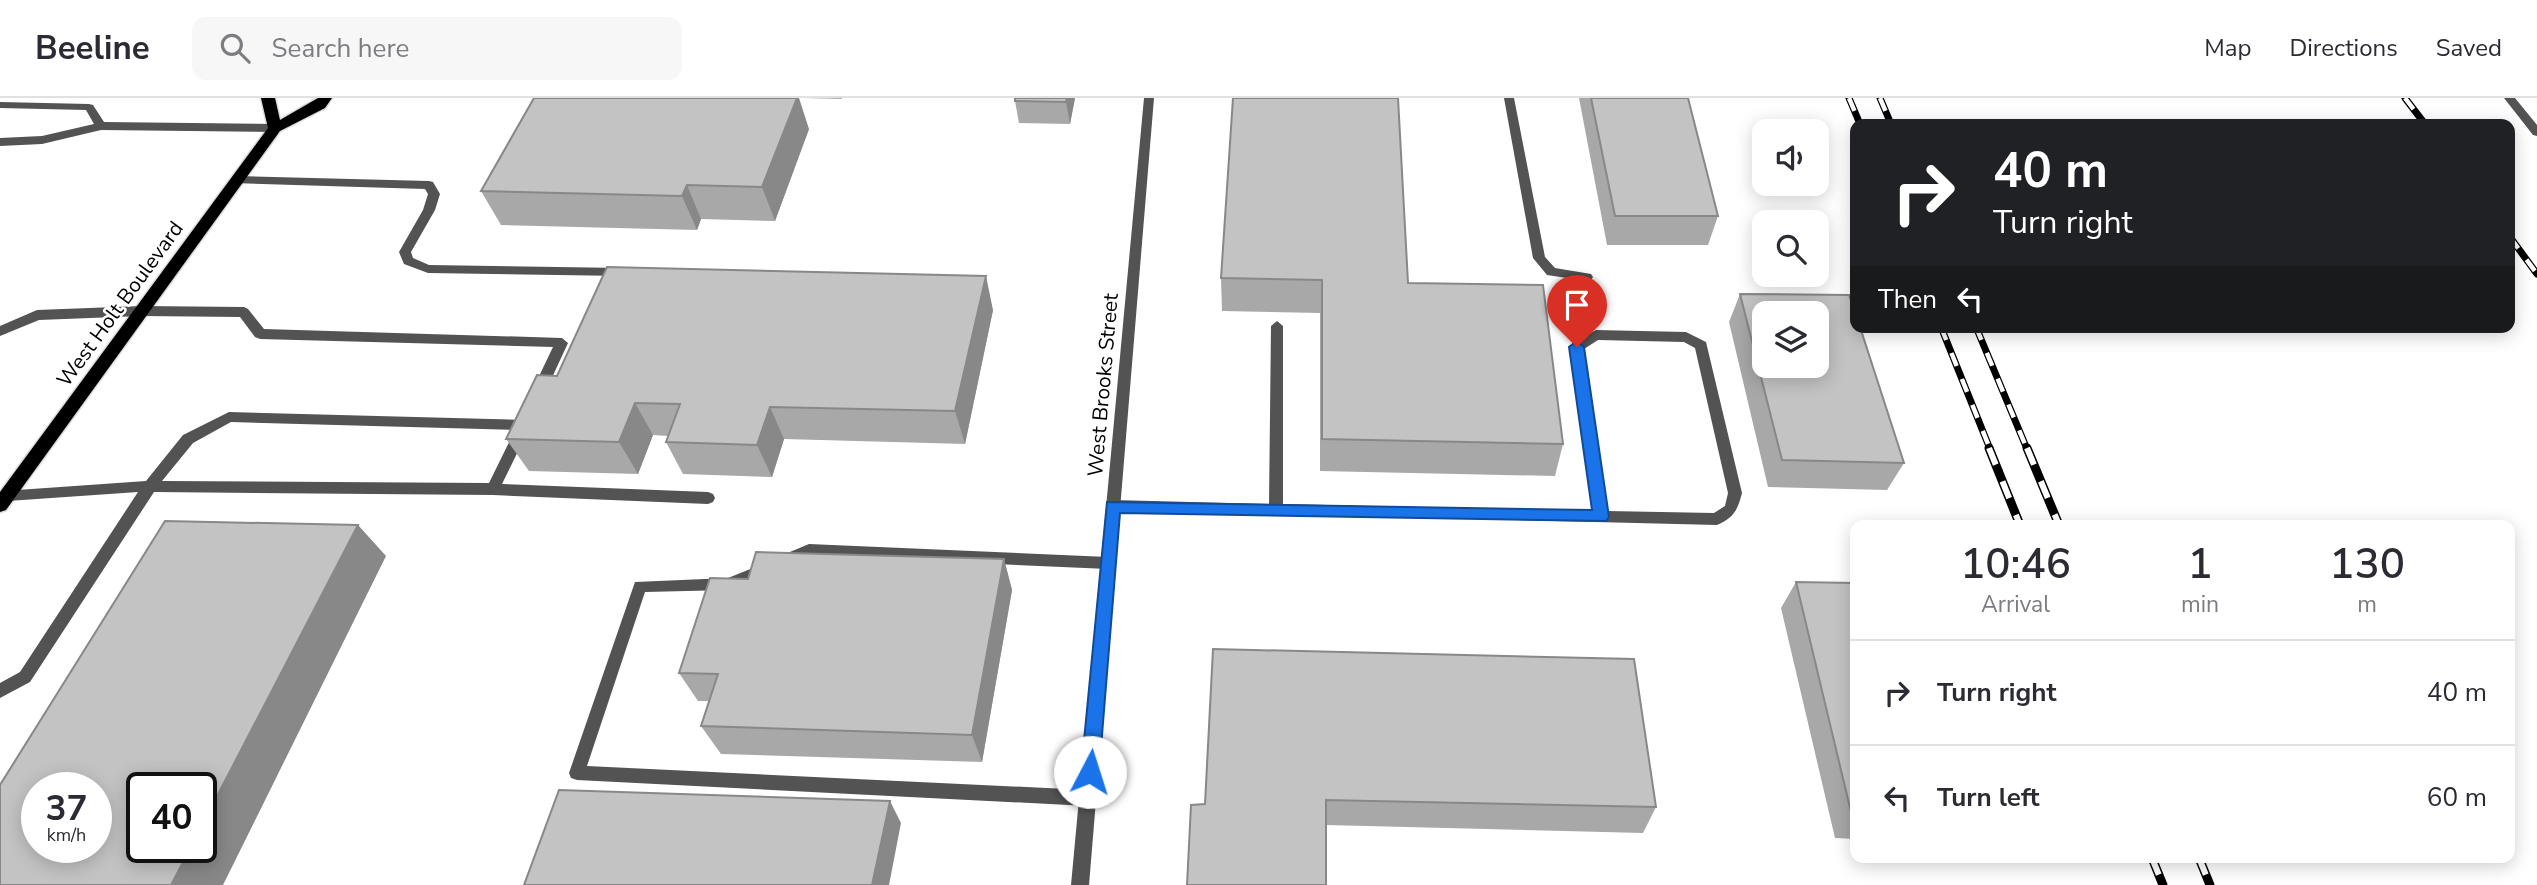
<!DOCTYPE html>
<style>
:root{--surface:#fff;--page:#f7f7f7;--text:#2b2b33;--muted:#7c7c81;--line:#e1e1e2}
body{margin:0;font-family:"Nunito Sans",sans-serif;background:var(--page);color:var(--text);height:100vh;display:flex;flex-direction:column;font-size:26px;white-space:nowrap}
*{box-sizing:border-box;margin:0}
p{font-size:23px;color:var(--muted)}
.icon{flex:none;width:38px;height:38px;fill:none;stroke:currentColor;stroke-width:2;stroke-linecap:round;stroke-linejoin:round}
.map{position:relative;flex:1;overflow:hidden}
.side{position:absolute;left:1850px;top:422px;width:665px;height:343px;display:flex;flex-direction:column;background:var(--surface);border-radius:14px;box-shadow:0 4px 18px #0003}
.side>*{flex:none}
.top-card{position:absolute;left:1850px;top:21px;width:665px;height:214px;border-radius:14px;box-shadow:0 4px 18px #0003;background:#202124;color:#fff;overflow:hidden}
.controls{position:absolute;left:1752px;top:21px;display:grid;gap:14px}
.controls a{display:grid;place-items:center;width:77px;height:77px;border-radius:14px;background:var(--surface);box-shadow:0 4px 18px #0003;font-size:35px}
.speed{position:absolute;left:21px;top:674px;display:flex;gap:14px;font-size:35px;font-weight:700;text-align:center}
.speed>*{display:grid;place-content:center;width:91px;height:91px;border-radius:50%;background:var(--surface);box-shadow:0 4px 18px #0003;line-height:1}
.speed small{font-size:18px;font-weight:400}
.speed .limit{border:4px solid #111;border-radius:10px;background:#fff;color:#111}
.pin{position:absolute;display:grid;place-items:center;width:60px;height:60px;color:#fff;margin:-72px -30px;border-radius:50% 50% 50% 0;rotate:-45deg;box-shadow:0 0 7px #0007}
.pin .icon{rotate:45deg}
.me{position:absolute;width:77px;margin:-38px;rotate:5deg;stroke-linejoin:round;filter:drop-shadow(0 0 5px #0008)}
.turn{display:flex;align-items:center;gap:24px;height:147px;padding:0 28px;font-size:32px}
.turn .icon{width:91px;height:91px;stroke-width:2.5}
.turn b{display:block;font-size:49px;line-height:60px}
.then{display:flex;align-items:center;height:66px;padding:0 28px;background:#0003;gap:14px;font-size:26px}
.eta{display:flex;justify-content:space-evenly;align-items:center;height:119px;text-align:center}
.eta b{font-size:42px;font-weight:600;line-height:49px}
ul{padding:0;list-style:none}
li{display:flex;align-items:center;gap:21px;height:105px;padding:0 28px;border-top:2px solid var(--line)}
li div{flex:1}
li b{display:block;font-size:26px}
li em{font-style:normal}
header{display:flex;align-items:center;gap:42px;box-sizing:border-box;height:98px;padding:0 35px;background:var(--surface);border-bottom:2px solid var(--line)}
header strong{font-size:33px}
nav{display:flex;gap:38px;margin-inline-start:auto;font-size:24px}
.search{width:490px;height:63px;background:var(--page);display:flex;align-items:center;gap:18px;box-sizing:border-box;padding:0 24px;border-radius:14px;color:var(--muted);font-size:26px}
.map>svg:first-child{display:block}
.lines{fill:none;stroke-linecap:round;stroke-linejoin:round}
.primary-casing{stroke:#dbdbdb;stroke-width:3}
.service{fill:#535353;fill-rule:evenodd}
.minor{fill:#535353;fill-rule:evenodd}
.tertiary{fill:#535353;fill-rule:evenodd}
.primary{fill:#000;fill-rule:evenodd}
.rail-far1-casing{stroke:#000;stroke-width:7}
.rail-casing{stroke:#000;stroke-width:9}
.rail-far1{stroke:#fff;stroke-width:4.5;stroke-dasharray:14;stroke-linecap:butt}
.rail{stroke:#fff;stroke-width:6;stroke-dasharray:18;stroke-linecap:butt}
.wall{fill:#a8a8a8}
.shaded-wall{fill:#888}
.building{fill:#c3c3c3;stroke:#888;stroke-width:2;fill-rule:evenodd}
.route{fill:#1a73e8;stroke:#114b97;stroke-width:2}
.labels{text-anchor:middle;stroke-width:5;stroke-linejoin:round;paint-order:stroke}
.street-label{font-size:21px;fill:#000;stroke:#fff}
</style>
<header>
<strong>Beeline</strong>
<div class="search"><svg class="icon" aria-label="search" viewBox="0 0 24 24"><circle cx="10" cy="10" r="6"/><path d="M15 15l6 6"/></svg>Search here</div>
<nav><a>Map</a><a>Directions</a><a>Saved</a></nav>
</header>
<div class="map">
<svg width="2537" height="787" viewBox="0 0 2537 787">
<rect width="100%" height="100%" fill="#fff"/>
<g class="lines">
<!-- primary casing -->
<g class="primary-casing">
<path id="primary" d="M261 0H275L280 22 318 0H332L325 10 280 33 6 412 0 414V394L268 30Z"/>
</g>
<!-- service -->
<path class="service" d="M1504 0H1514L1545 159 1555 170 1591 176 1593 179 1591 182 1587 183 1547 177 1533 160Z
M0 4 89 6 93 7 104 24 275 26 281 30 275 34 101 32 42 46 0 48V40L42 38 94 26 86 12 0 10Z
M236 78 429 83 433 84 440 96 435 112 411 154 413 160 429 167 623 170 629 174 623 178 428 175 404 166 399 154 423 112 428 96 425 91 232 85V79Z
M141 208 244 209 248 211 264 231 562 240 568 245 543 299 538 300 531 295 553 249 260 241 255 239 240 219 141 218 39 222 0 238V228L37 212Z
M1277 223 1283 228V406L1593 413 1571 249 1572 246 1596 232 1686 234 1706 244 1742 395C1738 411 1734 420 1717 427L1108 412 1106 408 1108 404 1113 402 1269 406 1271 228ZM1598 242 1684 244 1695 250 1728 395 1725 408 1714 415 1607 413 1584 251Z
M229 314 524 322 531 327 502 386 708 394 713 396 715 400 713 404 708 406 493 397 154 394 30 584 0 600V585L20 574 138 394 8 403 3 401 1 397 3 393 146 383 183 337ZM231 324 515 332 489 385 162 383 193 345Z
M809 446 1108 459 1113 461 1115 465 1113 469 1108 471 810 458 783 469 778 467 776 463 778 459Z
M765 465 770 467 772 471 770 475 729 492 645 494 587 668 1088 692 1094 695 1096 700 1094 705 1088 708 577 682 571 680 569 675 635 484 728 480Z"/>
<!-- minor -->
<path class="minor" d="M2504 0H2515L2537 27V38L2533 37Z"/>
<!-- tertiary -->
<path class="tertiary" d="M1144 0H1154L1089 787H1071Z"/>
<!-- primary -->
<use href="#primary" class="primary"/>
<!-- rail-far1 casing -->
<g class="rail-far1-casing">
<path id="rail-far1" d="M1849 0 1860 26
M1880 0 1891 26
M2405 0 2425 26
M2510 139 2537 176
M1941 229 1990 351
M1976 229 2027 351"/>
</g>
<!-- rail casing -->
<g class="rail-casing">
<path id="rail" d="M1989 350 2020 427
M2027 350 2059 427
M2152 760 2163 787
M2199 760 2210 787"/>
</g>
<!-- rail-far1 -->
<use href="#rail-far1" class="rail-far1"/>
<!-- rail -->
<use href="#rail" class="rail"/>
</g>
<!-- wall -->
<path class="wall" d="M803 0H842V1Z
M1015 0H1075L1070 26 1019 25 1015 3Z
M1233 0 1408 185 1563 346 1555 378 1320 373V215L1222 213 1221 180Z
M1579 0H1688L1718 118 1708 147H1607Z
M809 31 775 123 701 121 697 132 501 127 481 93Z
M1740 196 1904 365 1887 392 1768 389 1729 224Z
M993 212 965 346 784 341 772 379 683 376 666 344 668 338 653 337 638 376 529 373 506 341 557 278Z
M1004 461 1012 492 982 664 721 656 701 628 709 603H698L679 575 748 481Z
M1796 484 1855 485V741L1835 740 1781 510Z
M1213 551 1656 709 1643 735 1326 727 1205 706Z"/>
<!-- shaded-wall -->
<path class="shaded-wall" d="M797 0H799L809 31 775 123 762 89Z
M1067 0H1075L1070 26 1066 4Z
M687 87 701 121 697 132 682 98Z
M986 178 993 212 965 346 955 313Z
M635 305 653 337 638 376 619 344Z
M770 309 784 341 772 379 757 347Z
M358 427 386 458 223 787H171L191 749H201V729Z
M1004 461 1012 492 982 664 972 637Z
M890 703 901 725 889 787H872Z"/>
<!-- building -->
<path class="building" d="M534 0H797L762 89 687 87 682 98 481 93Z
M1015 0H1067L1066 4 1015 3Z
M1233 0H1398L1408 185 1543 187 1563 346 1322 341V182L1221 180Z
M1591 0H1688L1718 118H1615Z
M607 169 986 178 955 313 770 309 757 347 666 344 680 306 635 305 619 344 506 341 537 277 557 278Z
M1740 196 1849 197 1855 214V229H1860L1904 365 1782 362ZM1764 215H1816V268H1764Z
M165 423 358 427 201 729V690H142V749H191L171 787H0V687ZM37 690H96V749H37Z
M756 454 1004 461 972 637 701 628 718 576 679 575 710 480 748 481Z
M1796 484 1855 485V718H1852Z
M1213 551 1634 561 1656 709 1326 702V787H1187L1191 707 1205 706Z
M559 692 890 703 872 787H524Z"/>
<!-- route -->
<path class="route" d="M1577 243 1584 249 1609 419 1606 423 1120 415 1099 674 1096 680 1090 682 1083 680 1081 674 1107 404 1592 412 1569 249Z"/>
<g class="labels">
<!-- street labels -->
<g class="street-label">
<text transform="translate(120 206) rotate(-54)" y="7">West Holt Boulevard</text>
<text transform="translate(1103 287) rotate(-85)" y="7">West Brooks Street</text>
</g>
</g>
</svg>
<div class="controls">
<a><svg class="icon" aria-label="sound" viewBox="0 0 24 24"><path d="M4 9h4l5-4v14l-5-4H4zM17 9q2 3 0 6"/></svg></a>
<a><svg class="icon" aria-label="search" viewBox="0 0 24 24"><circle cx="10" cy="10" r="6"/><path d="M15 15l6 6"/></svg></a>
<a><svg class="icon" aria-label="layers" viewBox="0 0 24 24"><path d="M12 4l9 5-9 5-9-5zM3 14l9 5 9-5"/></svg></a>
</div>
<div class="speed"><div>37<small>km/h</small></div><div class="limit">40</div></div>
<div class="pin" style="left:1577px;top:249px;background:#d93025"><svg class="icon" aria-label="arrive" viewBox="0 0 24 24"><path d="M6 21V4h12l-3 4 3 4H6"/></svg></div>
<svg class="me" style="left:1090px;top:674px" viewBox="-20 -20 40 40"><circle r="19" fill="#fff"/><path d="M0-13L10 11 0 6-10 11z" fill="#1a73e8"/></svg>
<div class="top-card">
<div class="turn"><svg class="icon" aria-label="right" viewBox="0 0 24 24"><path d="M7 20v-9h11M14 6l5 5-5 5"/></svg><div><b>40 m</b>Turn right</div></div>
<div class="then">Then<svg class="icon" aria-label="left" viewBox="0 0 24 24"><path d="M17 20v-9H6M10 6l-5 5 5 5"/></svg></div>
</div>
<section class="side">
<div class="eta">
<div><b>10:46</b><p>Arrival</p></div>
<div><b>1</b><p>min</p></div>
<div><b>130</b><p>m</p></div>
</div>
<ul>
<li><svg class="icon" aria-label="right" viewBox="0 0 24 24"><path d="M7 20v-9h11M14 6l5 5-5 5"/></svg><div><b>Turn right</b></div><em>40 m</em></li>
<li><svg class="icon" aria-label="left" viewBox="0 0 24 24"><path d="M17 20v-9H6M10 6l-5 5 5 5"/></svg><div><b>Turn left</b></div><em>60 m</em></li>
</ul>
</section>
</div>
